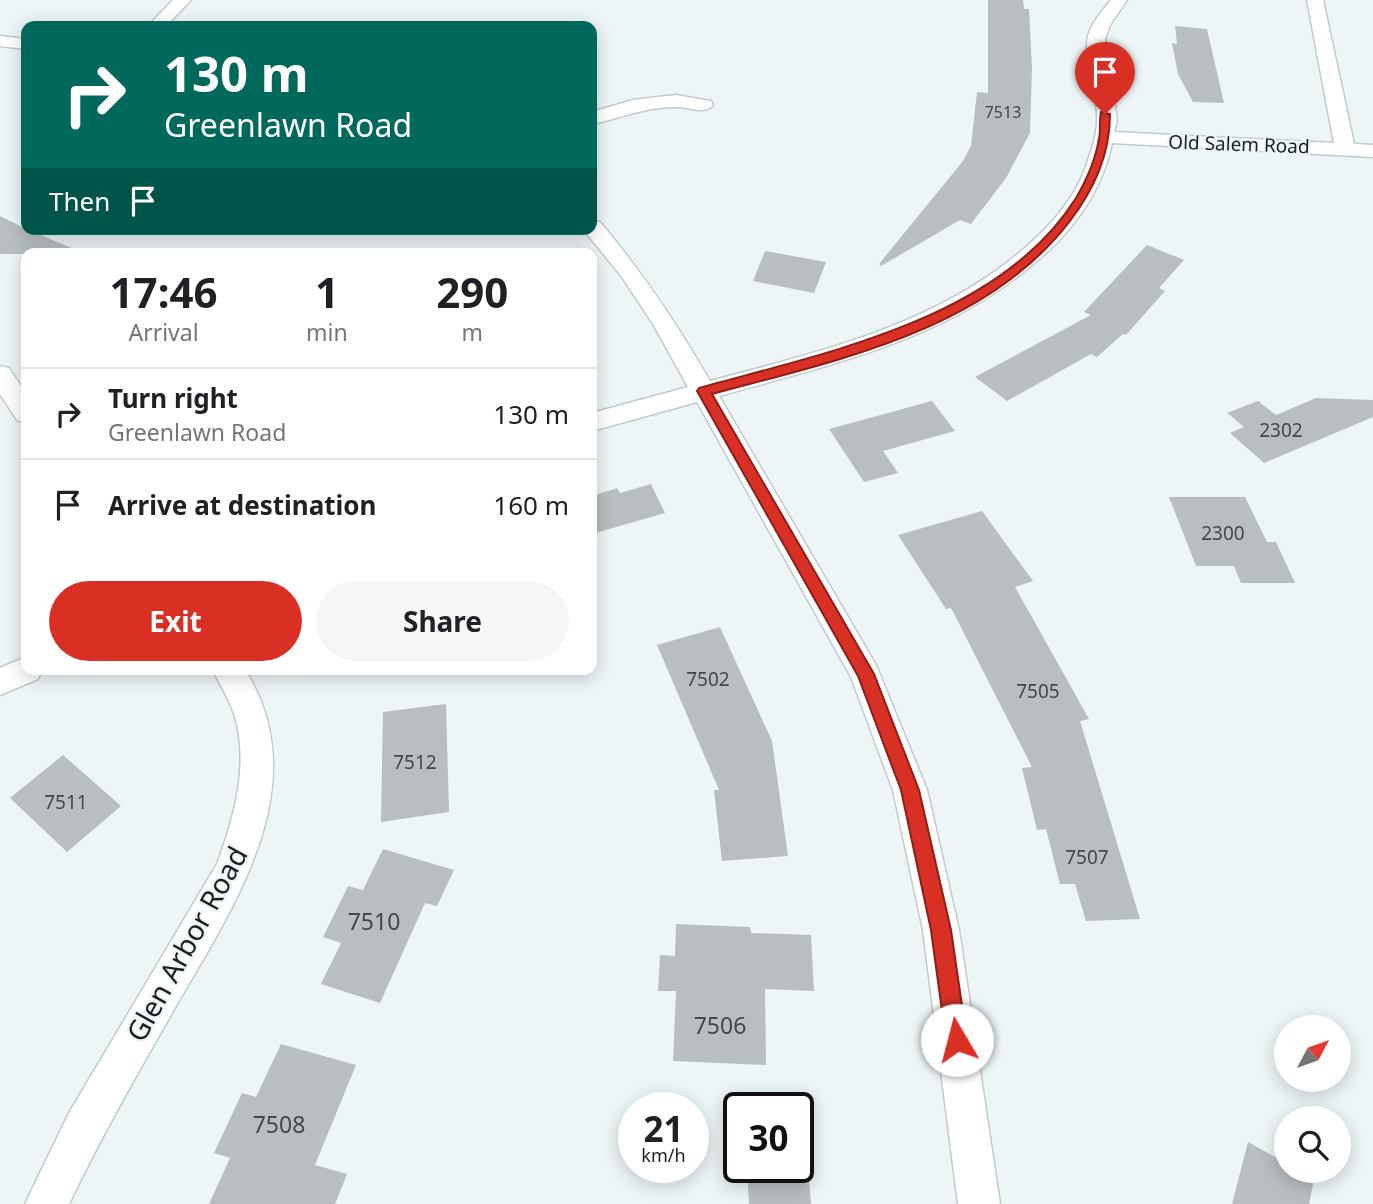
<!DOCTYPE html>
<style>
:root{--surface:#fff;--page:#f6f6f6;--text:#202124;--muted:#757577;--line:#e0e0e0;--accent:#d93025}
body{margin:0;font-family:"Noto Sans",sans-serif;background:var(--page);color:var(--text);height:100vh;display:flex;flex-direction:column;font-size:26px;white-space:nowrap}
*{box-sizing:border-box;margin:0}
p{font-size:23px;color:var(--muted)}
.icon{flex:none;width:38px;height:38px;fill:none;stroke:currentColor;stroke-width:2;stroke-linecap:round;stroke-linejoin:round}
.map{position:relative;flex:1;overflow:hidden}
.side{position:absolute;left:21px;top:248px;width:576px;height:427px;display:flex;flex-direction:column;background:var(--surface);border-radius:14px;box-shadow:0 4px 18px #0003}
.side>*{flex:none}
.hud{position:absolute;left:21px;top:21px;width:576px;height:214px;border-radius:14px;box-shadow:0 4px 18px #0003;background:#00695c;color:#fff;overflow:hidden}
.needle{width:46px;rotate:49deg}
.buttons{position:absolute;left:1274px;top:1015px;display:grid;gap:14px}
.buttons a{display:grid;place-items:center;width:77px;height:77px;border-radius:50%;background:var(--surface);box-shadow:0 4px 18px #0003;font-size:35px}
.speed{position:absolute;left:618px;top:1092px;display:flex;gap:14px;font-size:35px;font-weight:700;text-align:center}
.speed>*{display:grid;place-content:center;width:91px;height:91px;border-radius:50%;background:var(--surface);box-shadow:0 4px 18px #0003;line-height:1}
.speed small{font-size:18px;font-weight:400}
.speed .limit{border:4px solid #111;border-radius:10px;background:#fff;color:#111}
.pin{position:absolute;display:grid;place-items:center;width:60px;height:60px;color:#fff;margin:-72px -30px;border-radius:50% 50% 50% 0;rotate:-45deg;box-shadow:0 0 7px #0007}
.pin .icon{rotate:45deg}
.me{position:absolute;width:77px;margin:-38px;rotate:352deg;stroke-linejoin:round;filter:drop-shadow(0 0 5px #0008)}
.turn{display:flex;align-items:center;gap:24px;height:147px;padding:0 28px;font-size:32px}
.turn .icon{width:91px;height:91px;stroke-width:2.5}
.turn b{display:block;font-size:49px;line-height:60px}
.then{display:flex;align-items:center;height:66px;padding:0 28px;background:#0003;gap:14px;font-size:26px}
.eta{display:flex;justify-content:space-evenly;align-items:center;height:119px;text-align:center}
.eta b{font-size:42px;font-weight:700;line-height:49px}
.action{display:flex;gap:14px;margin-top:auto;padding:14px 28px}
.action a{flex:1;height:80px;border-radius:42px;background:var(--accent);color:#fff;font-size:28px;font-weight:700;line-height:80px;text-align:center}
.action a+a{background:var(--page);color:var(--text)}
ul{padding:0;list-style:none}
li{display:flex;align-items:center;gap:21px;height:91px;padding:0 28px;border-top:2px solid var(--line)}
li div{flex:1}
li b{display:block;font-size:26px}
li em{font-style:normal}
.map>svg:first-child{display:block}
.building{fill:#b9bfc1}
.lines{fill:none;stroke-linecap:round;stroke-linejoin:round}
.minor-casing{stroke:#c3cacc;stroke-width:3}
.minor{fill:#fff;fill-rule:evenodd}
.route{fill:#d93025;stroke:#8d1f18;stroke-width:2}
.labels{text-anchor:middle;stroke-width:5;stroke-linejoin:round;paint-order:stroke}
.far-number-label{font-size:16px;fill:#444848}
.far-street-label{font-size:19px;fill:#1d2020;stroke:#eef5f7}
.number-label{font-size:19px;fill:#444848}
.near-number-label{font-size:23px;fill:#444848}
.near-street-label{font-size:28px;fill:#1d2020;stroke:#eef5f7}
</style>
<div class="map">
<svg width="1373" height="1204" viewBox="0 0 1373 1204">
<rect width="100%" height="100%" fill="#eef5f7"/>
<!-- building -->
<path class="building" d="M988 0H1023L1024 9H1029L1032 68 1030 133 1006 178 971 224 960 220 881 266 879 264 963 161 971 146 977 92 988 93Z
M1175 26 1207 29 1224 103 1193 102 1178 74 1172 43 1177 44Z
M0 216 26 229 86 254H0Z
M1147 245 1184 260 1159 288 1165 291 1126 335 1123 334 1097 357 1091 354 1007 401 975 377 1091 315 1084 312Z
M765 251 826 262 814 293 753 281Z
M1316 398 1373 400V417L1264 463 1230 433 1244 427 1227 413 1258 401 1276 415Z
M932 401 955 431 883 451 898 473 864 482 829 429Z
M651 484 665 513 592 534V496L617 488 620 493Z
M1169 497H1245L1267 542H1276L1295 583H1241L1234 566H1196Z
M982 511 1033 581 1015 587 1089 719 1080 721 1140 919 1086 921 1075 884H1060L1046 829 1037 830 1022 768 1032 767 951 608 946 609 898 535Z
M720 627 772 741 788 856 722 861 714 790H719L657 645Z
M446 704 449 812 381 822 383 712Z
M63 755 121 806 67 852 10 798Z
M383 849 454 870 437 906 425 903 380 1003 321 984 341 943 323 937 348 886 363 890Z
M676 924 750 927 751 933 811 935 814 991 765 989 766 1065 673 1061 676 991H658L660 955 675 956Z
M281 1044 356 1065 315 1165 347 1174 335 1204H209L230 1158 214 1153 242 1093 256 1097Z
M1248 1142 1286 1163V1171H1300L1314 1179 1309 1204H1232Z
M747 1167H808L811 1204H749Z"/>
<g class="lines">
<!-- minor casing -->
<g class="minor-casing">
<path id="minor" d="M173 0H191L166 26H148Z
M1111 0H1127L1110 25 1105 39 1117 120 1114 132 1334 143 1307 0H1323L1354 144 1373 145V157L1112 143C1103 188 1077 225 1044 255 950 339 837 363 719 396L876 665 927 790 959 930 1000 1204H958L923 930 893 790 851 677 697 402 592 431V413L688 387 653 324 622 277 583 229H592V221L600 222C643 273 677 324 710 381 822 351 937 325 1026 247 1054 223 1079 193 1089 157 1093 146 1097 132 1097 121 1099 97 1083 57 1088 36 1092 22 1102 11 1111 0Z
M0 36 26 39V49L0 46Z
M676 95 711 101 713 105C705 115 689 107 678 107 647 106 621 118 592 124V112L633 100Z
M0 366 9 368 26 394V423L17 420 0 394Z
M26 657V670H42L38 679 0 695V668Z
M213 670H245C319 787 230 911 172 1013 136 1076 100 1139 69 1204H25L69 1113 217 864C234 818 250 763 234 714 229 698 220 685 213 670Z"/>
</g>
<!-- minor -->
<use href="#minor" class="minor"/>
</g>
<!-- route -->
<path class="route" d="M1101 112 1110 114C1110 155 1094 189 1070 221 986 331 837 360 712 394L874 674 919 790 951 930 967 1040 964 1047 957 1050 949 1047 946 1040 931 930 901 790 858 676 697 391 699 388C827 352 1000 319 1076 198 1086 181 1096 158 1099 138 1101 130 1099 120 1101 112Z"/>
<g class="labels">
<!-- far-number labels -->
<g class="far-number-label">
<text x="1003" y="118">7513</text>
</g>
<!-- far-street labels -->
<g class="far-street-label">
<text transform="translate(1239 144) rotate(2)" y="7">Old Salem Road</text>
</g>
<!-- number labels -->
<g class="number-label">
<text x="1281" y="437">2302</text>
<text x="1223" y="540">2300</text>
<text x="708" y="686">7502</text>
<text x="1038" y="698">7505</text>
<text x="415" y="769">7512</text>
<text x="66" y="809">7511</text>
<text x="1087" y="864">7507</text>
</g>
<!-- near-number labels -->
<g class="near-number-label">
<text x="374" y="930">7510</text>
<text x="720" y="1034">7506</text>
<text x="279" y="1133">7508</text>
</g>
<!-- near-street labels -->
<g class="near-street-label">
<text transform="translate(187 944) rotate(-61)" y="10">Glen Arbor Road</text>
</g>
</g>
</svg>
<div class="buttons">
<a><svg class="needle" viewBox="-14 -14 28 28"><path d="M0-13l5 13h-10z" fill="#e53935"/><path d="M0 13l5-13h-10z" fill="#757577"/></svg></a>
<a><svg class="icon" aria-label="search" viewBox="0 0 24 24"><circle cx="10" cy="10" r="6"/><path d="M15 15l6 6"/></svg></a>
</div>
<div class="speed"><div>21<small>km/h</small></div><div class="limit">30</div></div>
<div class="pin" style="left:1105px;top:114px;background:#d93025"><svg class="icon" aria-label="arrive" viewBox="0 0 24 24"><path d="M6 21V4h12l-3 4 3 4H6"/></svg></div>
<svg class="me" style="left:957px;top:1040px" viewBox="-20 -20 40 40"><circle r="19" fill="#fff"/><path d="M0-13L10 11 0 6-10 11z" fill="#d93025"/></svg>
<div class="hud">
<div class="turn"><svg class="icon" aria-label="right" viewBox="0 0 24 24"><path d="M7 20v-9h11M14 6l5 5-5 5"/></svg><div><b>130 m</b>Greenlawn Road</div></div>
<div class="then">Then<svg class="icon" aria-label="arrive" viewBox="0 0 24 24"><path d="M6 21V4h12l-3 4 3 4H6"/></svg></div>
</div>
<section class="side">
<div class="eta">
<div><b>17:46</b><p>Arrival</p></div>
<div><b>1</b><p>min</p></div>
<div><b>290</b><p>m</p></div>
</div>
<ul>
<li><svg class="icon" aria-label="right" viewBox="0 0 24 24"><path d="M7 20v-9h11M14 6l5 5-5 5"/></svg><div><b>Turn right</b><p>Greenlawn Road</p></div><em>130 m</em></li>
<li><svg class="icon" aria-label="arrive" viewBox="0 0 24 24"><path d="M6 21V4h12l-3 4 3 4H6"/></svg><div><b>Arrive at destination</b></div><em>160 m</em></li>
</ul>
<div class="action"><a>Exit</a><a>Share</a></div>
</section>
</div>
